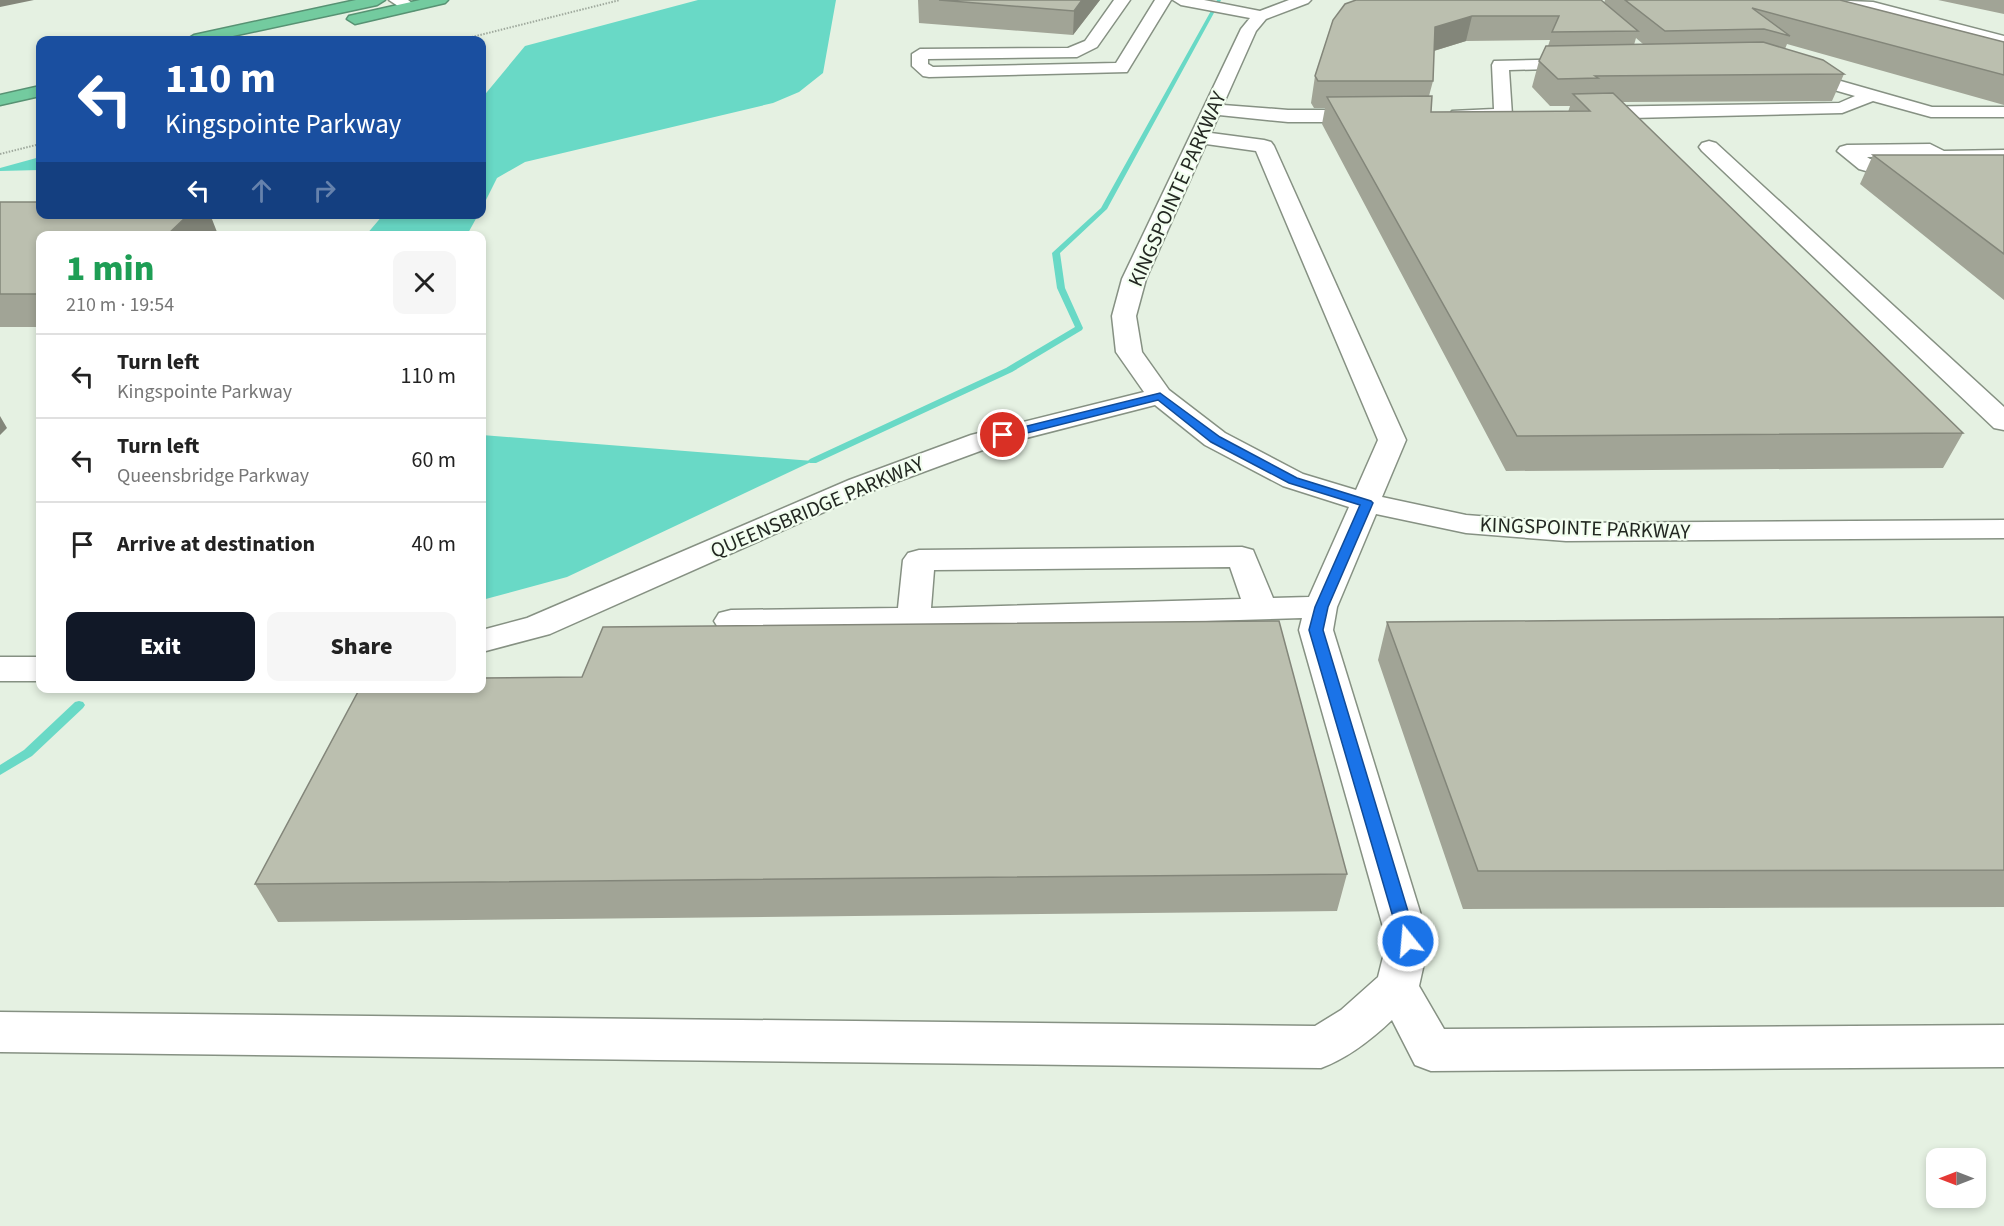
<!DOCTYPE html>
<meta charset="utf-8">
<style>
:root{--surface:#fff;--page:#f6f6f6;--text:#222;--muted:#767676;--line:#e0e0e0;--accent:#111827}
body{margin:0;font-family:"Source Sans 3",sans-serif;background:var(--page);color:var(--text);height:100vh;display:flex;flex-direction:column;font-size:22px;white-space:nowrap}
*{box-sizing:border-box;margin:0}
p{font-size:20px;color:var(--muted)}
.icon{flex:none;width:33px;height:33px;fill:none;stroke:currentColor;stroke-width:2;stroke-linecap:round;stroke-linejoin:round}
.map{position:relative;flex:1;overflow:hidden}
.side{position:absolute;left:36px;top:231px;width:450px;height:462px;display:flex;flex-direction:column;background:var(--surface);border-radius:12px;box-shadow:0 3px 9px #0003}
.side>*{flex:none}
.top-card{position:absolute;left:36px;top:36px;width:450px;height:183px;border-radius:12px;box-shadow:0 3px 9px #0003;background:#1a4fa0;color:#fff;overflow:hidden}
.needle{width:39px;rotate:270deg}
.fabs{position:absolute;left:1926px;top:1148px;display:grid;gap:12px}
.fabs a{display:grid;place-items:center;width:60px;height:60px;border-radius:12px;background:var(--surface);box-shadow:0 3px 9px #0003;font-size:30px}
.pin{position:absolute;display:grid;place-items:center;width:51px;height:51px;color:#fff;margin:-26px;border:3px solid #fff;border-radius:50%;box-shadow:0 2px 6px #0007}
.me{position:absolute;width:66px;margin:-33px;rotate:343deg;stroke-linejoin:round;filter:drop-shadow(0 0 4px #0008)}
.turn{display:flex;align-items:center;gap:21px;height:126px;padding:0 30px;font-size:27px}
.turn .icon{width:78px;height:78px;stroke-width:2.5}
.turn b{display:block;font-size:42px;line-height:51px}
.lanes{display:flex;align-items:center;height:57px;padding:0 30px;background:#0003;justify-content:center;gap:30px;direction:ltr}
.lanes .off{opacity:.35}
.round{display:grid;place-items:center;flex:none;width:63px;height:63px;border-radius:12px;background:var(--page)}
.overview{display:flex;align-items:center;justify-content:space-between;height:102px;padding:0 30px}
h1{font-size:36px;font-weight:800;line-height:45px;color:#1e9e55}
.button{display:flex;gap:12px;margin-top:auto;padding:12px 30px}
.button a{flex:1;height:69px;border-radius:12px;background:var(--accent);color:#fff;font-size:24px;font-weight:800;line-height:69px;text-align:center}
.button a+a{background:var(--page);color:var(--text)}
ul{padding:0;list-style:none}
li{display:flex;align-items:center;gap:18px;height:84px;padding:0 30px;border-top:2px solid var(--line)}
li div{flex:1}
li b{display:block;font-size:22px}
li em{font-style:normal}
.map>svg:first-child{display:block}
.water{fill:#69d9c6}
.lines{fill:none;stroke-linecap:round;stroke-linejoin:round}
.stream{fill:#69d9c6;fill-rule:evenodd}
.minor-casing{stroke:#869183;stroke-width:3}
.highway-casing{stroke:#579273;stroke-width:3}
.path{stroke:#9fa99d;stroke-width:2;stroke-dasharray:1.5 1.5;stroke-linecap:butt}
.minor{fill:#fff;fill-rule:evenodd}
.highway{fill:#73cb9f;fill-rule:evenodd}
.wall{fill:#a1a496;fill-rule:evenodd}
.shaded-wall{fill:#83867a}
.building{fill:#bbbfaf;stroke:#83867a;stroke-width:1.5}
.route{fill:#1a73e8;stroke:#114b97;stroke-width:1.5}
.labels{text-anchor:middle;stroke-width:4.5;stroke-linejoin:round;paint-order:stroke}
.street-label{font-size:21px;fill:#232822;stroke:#f2feef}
</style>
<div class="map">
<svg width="2004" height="1226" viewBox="0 0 2004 1226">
<rect width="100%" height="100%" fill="#e5f1e2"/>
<!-- water -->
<path class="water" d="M698 0H836L823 73 799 92 773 103 525 162 497 178 482 208V98L525 46Z
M40 157V170L0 171V168Z
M383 215V214L478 215 467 235H366Z
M482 435 813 461 567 577 482 600Z"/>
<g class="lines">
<!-- stream -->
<path class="stream" d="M1217 0H1221L1107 209 1060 253 1065 288 1083 328 1082 330 1012 372 816 463H810L808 461 810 459 1006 368 1075 327 1057 288 1052 253 1101 208Z
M79 701 83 702 85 705 83 708 32 756 0 775V765L24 750 75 702Z"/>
<!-- minor casing -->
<g class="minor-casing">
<path id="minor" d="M389 0H408L417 7 414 10H404Z
M1114 0H1130L1097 47 1077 57 928 59V64L933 67 1116 63 1155 0H1171L1127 72 929 77 923 76 912 66V54L920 49 1068 48 1085 41Z
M1173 0H1204L1260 11 1289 0H1311L1308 3 1266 19 1256 31 1223 105 1288 110H1369L1376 112 1378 116 1376 120 1369 122H1288L1219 115 1211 133 1264 140 1271 142 1274 146 1406 440 1382 497 1466 515 1566 523 2004 520V538L1566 541 1466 533 1376 514 1337 607 1333 630 1429 941 1419 986 1444 1029 2004 1025V1067L1431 1071 1415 1065 1392 1020C1371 1040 1348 1058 1321 1068L0 1052V1012L1315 1026 1341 1010 1378 977 1387 941 1299 630 1302 618 913 630 731 632 719 629 714 621 719 613 731 610 898 608 903 560 908 553 919 550 1242 547 1253 550 1273 598 1309 597 1349 507 1283 486 1205 445 1155 405 991 447 869 492 550 634 482 652V630L527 618 849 480 971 435 1144 392 1116 352 1112 316 1122 279 1241 29 1250 18 1181 5ZM1206 144 1256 151 1378 440 1356 490 1303 474 1225 433 1169 390 1142 352 1136 316 1146 279ZM1230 567 1241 599 931 608 934 570Z
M1826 0 1873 2 2004 36V46L1872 11 1829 3Z
M1583 59 1589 60 1591 64 1589 68 1509 70 1512 115 1510 119 1459 121 1452 119 1450 115 1452 111 1494 109 1492 65 1494 61Z
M1795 68 1932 107H2004V117H1931L1873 101 1842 113 1588 119 1582 117 1579 113 1582 109 1588 107 1839 103 1855 96 1789 77 1786 73 1789 69Z
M1709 141 1716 143 2004 407V430L1994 428 1702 151 1699 147 1702 143Z
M1930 144 1944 151 2004 150V162L1939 163 1925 156 1867 157 1870 159 1920 160 1923 164 1920 168 1913 170 1866 171 1859 169 1837 151 1840 147 1847 145Z
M0 657H40V681H0Z"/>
</g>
<!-- highway casing -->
<g class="highway-casing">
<path id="highway" d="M356 0H385L377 5 214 40H186L194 35Z
M420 0H448L445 3 355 24 347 19 349 16Z
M40 86V96L0 105V95Z"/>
</g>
<!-- path -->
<path class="path" d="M460 40 620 0
M0 154 40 144"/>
<!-- minor -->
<use href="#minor" class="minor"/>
<!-- highway -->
<use href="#highway" class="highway"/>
</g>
<!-- wall -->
<path class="wall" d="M918 0H1100L1073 35 919 23Z
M1605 0H1840L2004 42V105L1787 44 1785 49 1844 74 1832 101 1622 102 1963 433 1943 468 1506 471 1322 124 1325 108H1314L1311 103 1315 76 1333 20 1604 3ZM1636 38 1643 44 1634 45ZM1550 40 1548 46 1539 61 1532 87 1550 106H1570L1568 112H1431L1429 96 1433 81 1434 51 1466 41Z
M1938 0H2004V14Z
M1873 155H2004V300L1860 184Z
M0 202 217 232 40 236V327H0Z
M2004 617V907L1463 909 1378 660 1387 622Z
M1347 874 1337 911 278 922 255 884Z"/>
<!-- shaded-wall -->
<path class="shaded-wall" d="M0 0H34L0 7Z
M1082 0H1100L1073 35 1074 11Z
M1472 16 1466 41 1430 52 1435 27Z
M189 214H210L217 232 213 236H166Z
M0 416 7 428 0 435Z"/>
<!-- building -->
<path class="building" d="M939 0H1082L1074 11Z
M1356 0H1601L1638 31 1552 32 1559 16H1472L1435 27 1433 81H1318L1315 76 1333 20 1345 4Z
M1625 0H1840L2004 42V75L1752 8 1790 36 1764 29 1665 31Z
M1763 42 1823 60 1844 74 1595 76 1598 78 1558 79 1539 61 1546 46Z
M1613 93 1963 433 1517 436 1327 97 1432 96 1431 112 1590 111 1573 94Z
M1873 155H2004V254Z
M0 202H40V214H189L166 236H40V294H0Z
M2004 617V870L1478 871 1387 622Z
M1279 621 1347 874 255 884 360 688H482V678L582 677 603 627Z"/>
<!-- route -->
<path class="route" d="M1160 393 1220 437 1297 478 1371 501 1373 503 1328 607 1323 630 1417 941 1415 947 1408 949 1402 947 1400 941 1309 630 1315 607 1360 505 1289 483 1211 442 1158 400 1003 439 998 435 999 433Z"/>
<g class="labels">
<!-- street labels -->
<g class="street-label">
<text transform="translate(1177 189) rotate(-66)" y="7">KINGSPOINTE PARKWAY</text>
<text transform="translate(817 507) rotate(-23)" y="7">QUEENSBRIDGE PARKWAY</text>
<text transform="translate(1585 528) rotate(2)" y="7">KINGSPOINTE PARKWAY</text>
</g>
</g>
</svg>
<div class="fabs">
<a><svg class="needle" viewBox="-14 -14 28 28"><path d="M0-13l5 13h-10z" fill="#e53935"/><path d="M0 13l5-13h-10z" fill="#767676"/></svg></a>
</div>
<div class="pin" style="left:1003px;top:435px;background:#d93025"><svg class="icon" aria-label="arrive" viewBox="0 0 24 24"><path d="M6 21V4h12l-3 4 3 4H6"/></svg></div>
<svg class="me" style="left:1408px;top:941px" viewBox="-20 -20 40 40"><circle r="17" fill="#1a73e8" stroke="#fff" stroke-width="3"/><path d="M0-11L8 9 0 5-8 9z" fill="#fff"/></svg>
<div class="top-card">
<div class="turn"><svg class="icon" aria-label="left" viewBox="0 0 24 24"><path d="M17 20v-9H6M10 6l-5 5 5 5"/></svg><div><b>110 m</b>Kingspointe Parkway</div></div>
<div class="lanes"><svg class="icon" aria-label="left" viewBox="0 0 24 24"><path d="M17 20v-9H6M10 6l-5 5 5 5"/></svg><svg class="icon off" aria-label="ahead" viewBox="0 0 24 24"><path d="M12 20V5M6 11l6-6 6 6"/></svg><svg class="icon off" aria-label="right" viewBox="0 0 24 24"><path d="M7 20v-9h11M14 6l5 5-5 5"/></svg></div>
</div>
<section class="side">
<div class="overview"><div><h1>1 min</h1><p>210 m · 19:54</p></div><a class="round"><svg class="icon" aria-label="close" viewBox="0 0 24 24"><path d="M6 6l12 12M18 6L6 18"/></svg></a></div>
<ul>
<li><svg class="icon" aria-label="left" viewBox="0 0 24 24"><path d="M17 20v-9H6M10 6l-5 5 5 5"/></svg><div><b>Turn left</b><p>Kingspointe Parkway</p></div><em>110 m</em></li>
<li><svg class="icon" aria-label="left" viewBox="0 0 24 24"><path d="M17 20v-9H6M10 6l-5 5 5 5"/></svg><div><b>Turn left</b><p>Queensbridge Parkway</p></div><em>60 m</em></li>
<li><svg class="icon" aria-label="arrive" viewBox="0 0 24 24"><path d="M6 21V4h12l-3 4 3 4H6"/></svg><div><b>Arrive at destination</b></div><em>40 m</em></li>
</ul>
<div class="button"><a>Exit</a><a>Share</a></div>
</section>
</div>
